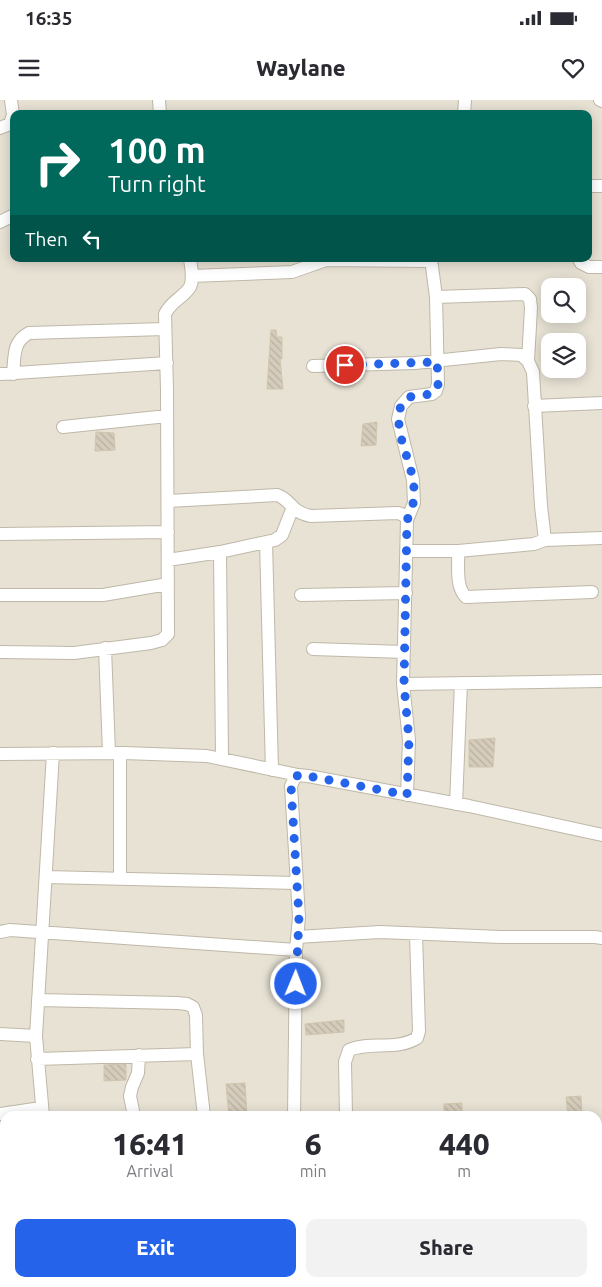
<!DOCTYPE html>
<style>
:root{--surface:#fff;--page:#f2f2f3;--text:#2b2b33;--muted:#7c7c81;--accent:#2563eb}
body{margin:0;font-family:Ubuntu,sans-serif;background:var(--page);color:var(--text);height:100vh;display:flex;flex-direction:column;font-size:19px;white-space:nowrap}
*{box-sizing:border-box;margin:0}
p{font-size:16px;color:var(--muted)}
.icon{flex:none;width:28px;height:28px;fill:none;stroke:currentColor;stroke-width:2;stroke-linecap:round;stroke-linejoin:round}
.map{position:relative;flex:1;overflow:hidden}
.side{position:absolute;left:0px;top:1011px;width:602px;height:176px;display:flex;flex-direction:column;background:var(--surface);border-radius:15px 15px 0 0;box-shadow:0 2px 12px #0003}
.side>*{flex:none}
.guide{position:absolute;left:10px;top:10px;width:582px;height:152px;border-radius:10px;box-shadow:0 2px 12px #0003;background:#00695c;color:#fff;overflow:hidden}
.controls{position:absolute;left:541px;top:178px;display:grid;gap:10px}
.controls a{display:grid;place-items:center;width:45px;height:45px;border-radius:10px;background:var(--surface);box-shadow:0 2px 12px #0003;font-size:25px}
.pin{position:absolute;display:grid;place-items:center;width:42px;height:42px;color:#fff;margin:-21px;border:2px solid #fff;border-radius:50%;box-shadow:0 1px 5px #0007}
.me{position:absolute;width:55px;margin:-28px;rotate:1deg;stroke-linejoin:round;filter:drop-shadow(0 0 4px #0008)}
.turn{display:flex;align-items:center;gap:18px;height:105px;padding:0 15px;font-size:22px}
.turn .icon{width:65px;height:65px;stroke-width:2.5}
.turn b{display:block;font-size:35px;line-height:42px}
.then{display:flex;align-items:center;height:48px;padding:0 15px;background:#0003;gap:10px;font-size:19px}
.eta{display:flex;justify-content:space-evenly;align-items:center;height:85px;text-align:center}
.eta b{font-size:30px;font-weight:800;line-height:35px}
.button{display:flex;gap:10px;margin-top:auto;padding:10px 15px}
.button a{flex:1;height:58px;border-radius:10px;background:var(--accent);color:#fff;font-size:20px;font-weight:800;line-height:58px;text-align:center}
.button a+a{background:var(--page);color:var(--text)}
.status{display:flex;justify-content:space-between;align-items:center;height:35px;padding:0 25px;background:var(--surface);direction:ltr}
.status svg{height:14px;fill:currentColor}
header{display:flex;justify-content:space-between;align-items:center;height:65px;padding:0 15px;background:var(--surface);font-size:22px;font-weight:800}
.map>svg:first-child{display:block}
.residential{fill:#e7e2d4;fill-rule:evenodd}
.building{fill:url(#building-back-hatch);stroke:#d0c5ae}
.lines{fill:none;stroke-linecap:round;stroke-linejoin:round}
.minor-casing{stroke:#bfb8a8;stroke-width:14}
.minor{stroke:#fff;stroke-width:12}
.route{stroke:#2563eb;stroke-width:9;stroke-dasharray:0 16.2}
</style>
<div class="status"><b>16:35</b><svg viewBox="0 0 49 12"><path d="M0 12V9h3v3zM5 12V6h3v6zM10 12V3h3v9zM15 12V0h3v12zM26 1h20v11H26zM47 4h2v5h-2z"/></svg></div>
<header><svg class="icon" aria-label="menu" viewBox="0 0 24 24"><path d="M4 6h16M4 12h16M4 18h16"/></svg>Waylane<svg class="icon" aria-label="heart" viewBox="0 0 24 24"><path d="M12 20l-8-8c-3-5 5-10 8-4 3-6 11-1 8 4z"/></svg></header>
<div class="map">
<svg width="602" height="1187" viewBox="0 0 602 1187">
<defs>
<pattern id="building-back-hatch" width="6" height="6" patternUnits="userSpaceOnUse" patternTransform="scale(1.25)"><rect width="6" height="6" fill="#d5ccbb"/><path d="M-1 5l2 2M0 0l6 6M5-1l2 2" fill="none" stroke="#b8b0a1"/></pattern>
</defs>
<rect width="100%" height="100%" fill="#f3f0e6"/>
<!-- residential -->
<path class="residential" d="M0 0H602V1187H0ZM14 14H589V159H14ZM550 186H578V214H550ZM550 241H578V269H550ZM5 1016H598V1182H5Z"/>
<!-- building -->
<path class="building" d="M271 230H276L277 237H282V259H280L283 289H267Z
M377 322 376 345 361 346 363 324Z
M96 332 114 333 115 350 95 351Z
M495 638 493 667H469V640Z
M344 920V932L306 935 305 924Z
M126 964V980L104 981V965Z
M245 983 247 1016H229L226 984Z
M581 996 582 1015 568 1016 566 997Z
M462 1003V1016H444V1004Z"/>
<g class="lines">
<!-- minor casing -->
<g class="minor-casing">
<path id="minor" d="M159 0 160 14
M600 0 602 1
M464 14 465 0
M0 28 10 24 13 15 11 0
M589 86H602
M0 122 14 115
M579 159 581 163 589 167H602
M192 176 292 172 326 160 432 161
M436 197 525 194 530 199 531 208 528 261
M313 266 415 263 501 254 521 255 528 261 533 272 541 406 545 440
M0 274 167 263
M13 274C15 257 12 242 29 233L165 229
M534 306 602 303
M63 327 167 316
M168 401 277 395C292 400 290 412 311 416L398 413 404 415 407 420 403 584 409 640 407 695
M407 420 414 403 413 380 398 319 401 306 409 297 432 294 436 291 438 284 436 197 431 159
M0 434 168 432
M266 442 272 670
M407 451H458L534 444 545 440 602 438
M458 451C459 465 455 487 466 497L592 492
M220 452 222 659
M168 460 220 452 275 440 282 435 293 407
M0 495H103L168 484
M301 495 406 493
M105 548 109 653
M313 549 404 552
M0 552 74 553 151 543 162 540 168 534 167 290 165 214C171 201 183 198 190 187 194 179 191 167 190 159
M403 584 602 581
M120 653V779
M0 654 124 653 207 656 298 675
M456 704 461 583
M46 777 297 783
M0 832 10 830 296 850
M297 837 380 832 501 837H595L602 838
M38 900 177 903 187 904 193 907 196 915 197 954 204 1016
M0 934 36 936
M37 959 197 954
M0 1014 41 1008
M43 1016 36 936 53 653
M134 1016 130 996 132 987 138 973 139 955
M294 1016 296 850 299 817 291 686 294 679 298 675 308 676 469 706 602 735
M346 1016 345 962 349 950C371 941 396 951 417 938L419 931 416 834
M598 1055 602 1053
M0 1094H5
M0 1161 5 1158
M0 1175 5 1180
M297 1182 298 1187
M560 1187 564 1182"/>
</g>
<!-- minor -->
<use href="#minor" class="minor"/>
</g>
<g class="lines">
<!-- route -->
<path class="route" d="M296 884 299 817 291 686 294 679 298 675 308 676 407 695 409 640 404 584 407 420C429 379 392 346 400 309 405 287 431 302 437 288 440 281 437 270 437 262L345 265"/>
</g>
</svg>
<div class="controls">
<a><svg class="icon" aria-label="search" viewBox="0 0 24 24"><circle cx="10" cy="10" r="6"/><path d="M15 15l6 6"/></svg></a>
<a><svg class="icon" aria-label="layers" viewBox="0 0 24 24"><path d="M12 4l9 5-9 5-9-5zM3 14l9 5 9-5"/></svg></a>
</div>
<div class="pin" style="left:345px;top:265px;background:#d93025"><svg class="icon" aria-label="arrive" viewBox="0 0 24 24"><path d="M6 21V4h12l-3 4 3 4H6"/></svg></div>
<svg class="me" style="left:296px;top:884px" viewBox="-20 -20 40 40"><circle r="17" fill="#2563eb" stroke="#fff" stroke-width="3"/><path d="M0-11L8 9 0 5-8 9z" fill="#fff"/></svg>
<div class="guide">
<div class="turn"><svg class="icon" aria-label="right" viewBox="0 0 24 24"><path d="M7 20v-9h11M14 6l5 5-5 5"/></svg><div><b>100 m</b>Turn right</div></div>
<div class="then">Then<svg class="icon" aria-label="left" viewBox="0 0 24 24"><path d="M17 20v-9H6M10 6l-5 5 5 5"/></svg></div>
</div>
<section class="side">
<div class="eta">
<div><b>16:41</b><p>Arrival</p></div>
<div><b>6</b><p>min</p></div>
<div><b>440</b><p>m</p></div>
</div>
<div class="button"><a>Exit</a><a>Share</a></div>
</section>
</div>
